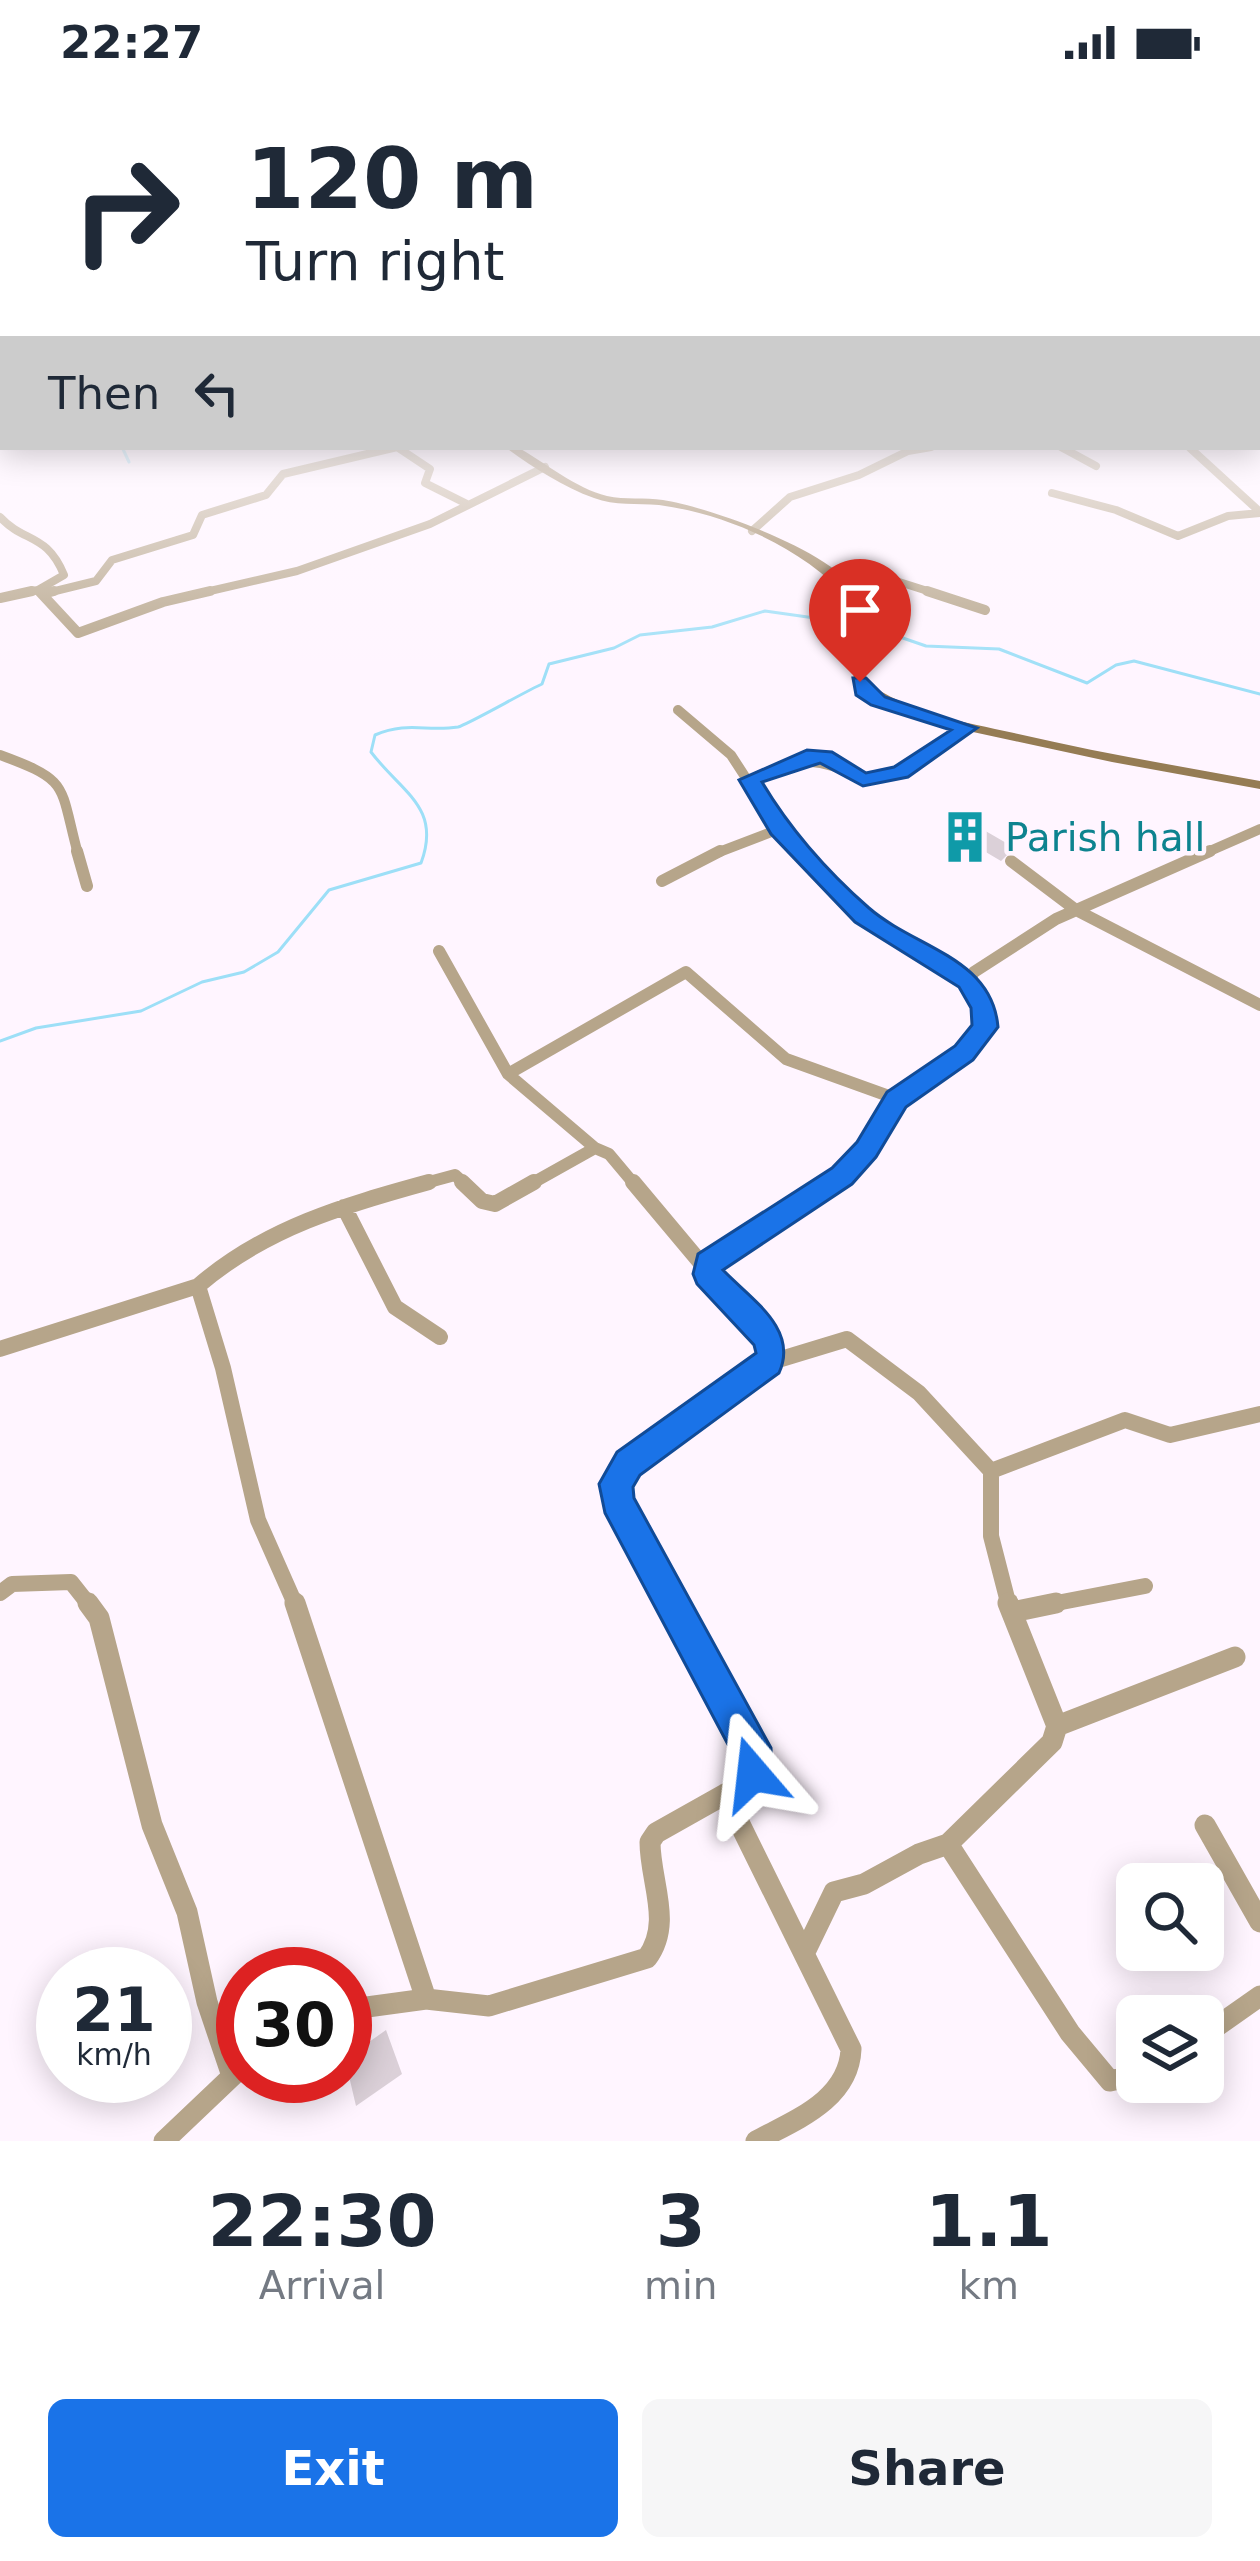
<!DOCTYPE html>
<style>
:root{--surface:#fff;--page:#f6f6f7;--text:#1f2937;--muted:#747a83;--accent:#1a73e8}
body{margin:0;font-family:"DejaVu Sans",sans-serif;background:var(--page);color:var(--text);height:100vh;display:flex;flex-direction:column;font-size:45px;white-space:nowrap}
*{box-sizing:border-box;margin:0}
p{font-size:39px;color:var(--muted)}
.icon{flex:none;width:66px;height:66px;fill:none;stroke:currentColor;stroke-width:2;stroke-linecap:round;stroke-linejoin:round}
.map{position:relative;height:2057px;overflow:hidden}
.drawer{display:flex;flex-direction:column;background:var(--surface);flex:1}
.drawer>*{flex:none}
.banner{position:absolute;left:0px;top:0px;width:1260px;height:366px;box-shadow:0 6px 30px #0003;background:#fff;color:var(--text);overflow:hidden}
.tools{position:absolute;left:1116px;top:1779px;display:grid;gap:24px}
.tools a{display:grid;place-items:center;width:108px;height:108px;border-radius:18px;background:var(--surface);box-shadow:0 6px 30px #0003;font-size:60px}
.speed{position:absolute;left:36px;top:1863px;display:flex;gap:24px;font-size:60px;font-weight:700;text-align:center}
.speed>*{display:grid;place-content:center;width:156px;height:156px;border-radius:50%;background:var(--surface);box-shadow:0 6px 30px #0003;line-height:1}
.speed small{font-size:30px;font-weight:400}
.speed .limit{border:18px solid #d22;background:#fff;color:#111}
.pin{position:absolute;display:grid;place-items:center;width:102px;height:102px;color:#fff;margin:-123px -51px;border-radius:50% 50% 50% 0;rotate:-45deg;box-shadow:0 0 12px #0007}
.pin .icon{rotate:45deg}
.me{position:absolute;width:132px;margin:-66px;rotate:343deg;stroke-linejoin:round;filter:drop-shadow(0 0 9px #0008)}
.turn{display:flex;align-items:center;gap:42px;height:252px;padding:0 48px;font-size:54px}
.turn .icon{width:156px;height:156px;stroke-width:2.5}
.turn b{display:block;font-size:84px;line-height:102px}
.then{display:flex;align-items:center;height:114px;padding:0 48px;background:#0003;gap:24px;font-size:45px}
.eta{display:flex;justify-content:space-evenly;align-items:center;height:204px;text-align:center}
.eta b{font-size:72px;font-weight:800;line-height:84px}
.primary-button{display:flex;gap:24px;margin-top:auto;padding:24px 48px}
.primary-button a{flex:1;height:138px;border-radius:18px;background:var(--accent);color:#fff;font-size:48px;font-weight:800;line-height:138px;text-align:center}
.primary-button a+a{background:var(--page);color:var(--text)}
.status{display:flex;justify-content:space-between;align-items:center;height:84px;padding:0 60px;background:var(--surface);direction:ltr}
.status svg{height:33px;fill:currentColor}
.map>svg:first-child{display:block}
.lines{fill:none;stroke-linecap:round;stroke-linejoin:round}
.stream{stroke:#9ddff7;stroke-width:3}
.building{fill:#dbd0d8}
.street-far4{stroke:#b6a58a;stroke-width:8}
.street-far3{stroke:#b6a58a;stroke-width:10}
.street-far2{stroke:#b6a58a;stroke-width:12}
.street-far1{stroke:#b6a58a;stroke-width:16}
.street{stroke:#b6a58a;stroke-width:21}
.secondary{fill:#957c54;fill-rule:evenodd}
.route{fill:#1a73e8;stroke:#114b97;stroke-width:3}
.labels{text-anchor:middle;stroke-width:9;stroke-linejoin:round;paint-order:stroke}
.culture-label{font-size:39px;fill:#0d838f;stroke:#fff5ff;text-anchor:start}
</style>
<div class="status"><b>22:27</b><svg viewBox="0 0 49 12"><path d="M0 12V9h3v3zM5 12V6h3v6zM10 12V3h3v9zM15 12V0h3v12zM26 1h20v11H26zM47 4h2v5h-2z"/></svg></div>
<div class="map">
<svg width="1260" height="2057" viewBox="0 0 1260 2057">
<rect width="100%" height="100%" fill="#fff5ff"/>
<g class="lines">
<!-- stream -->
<path class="stream" d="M122 363 129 378
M865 541 926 562 999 565 1087 599 1116 581 1134 577 1260 610
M0 957 36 944 141 927 202 898 244 888 278 868 329 806 421 779C442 723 401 708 371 668L375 651C408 637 426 648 458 643 467 641 526 607 542 600L549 580 614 564 640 551 712 543 765 527 850 539"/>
</g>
<!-- building -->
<path class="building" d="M970 738 1008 760 1011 767 1001 777 950 747Z
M386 1946 402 1990 356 2022 345 1975Z"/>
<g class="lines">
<!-- street-far4 -->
<path class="street-far4" d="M1061 363 1096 382
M1190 364 1260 428
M1052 409 1116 426 1178 452 1228 432 1260 429
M0 433C24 459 47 449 64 491L38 506
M752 447 790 413 859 391 908 367 931 363
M18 510 38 506 43 510
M43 510 96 497 112 476 193 451 202 431 266 411 283 390 397 363 430 385 425 399 467 420
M197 510 297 487 430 440 545 383
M867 510 896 497 937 510"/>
<!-- street-far3 -->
<path class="street-far3" d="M39 507 78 549 163 518 210 507
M927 507 985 526
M43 510 54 507
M0 514 32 507
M855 516 874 507
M678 626 731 671 779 745 803 770
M0 671C71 697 59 700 78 770
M750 696C794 673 820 671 863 696L914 683 967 644
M714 770 779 745
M1203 770 1260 745"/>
<!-- street-far2 -->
<path class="street-far2" d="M77 767 87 802
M800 767 863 832 968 897
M1011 777 1076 826 1260 921
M662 797 720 767
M439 867 508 990 595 1064
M508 990 686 888 786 975 897 1015
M418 1101 455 1091 466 1101
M529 1101 595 1064 609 1070 635 1101
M828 1101C865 1077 870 1042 898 1014 928 984 970 977 987 935L968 897 974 888 1056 835 1210 767"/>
<!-- street-far1 -->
<path class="street-far1" d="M462 1098 482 1117 495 1120 534 1098
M633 1098 705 1184
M344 1123 395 1223 440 1253
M0 1265 198 1202
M768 1279 847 1255 919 1309 991 1387
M991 1387 1125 1336 1170 1351 1260 1330
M991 1387V1452L1009 1522
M0 1509 12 1500 71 1498 90 1522
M296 1522 258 1436 223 1284 198 1202C265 1144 345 1121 429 1098
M674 1522 615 1409 622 1385 768 1279 769 1254 705 1184 833 1098
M1041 1522 1145 1502"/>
<!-- street -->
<path class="street" d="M88 1519 99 1534 152 1741 187 1828 207 1918 232 1992
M295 1519 426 1915
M1012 1528 1056 1519
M1057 1642 1235 1573
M725 1710 851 1965C849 2016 795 2036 756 2057
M1205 1741 1260 1838
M948 1760 1070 1949 1110 1997 1137 1991
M804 1870 834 1808 864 1800 919 1770 948 1760 1052 1658 1057 1642 1008 1519
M345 1926 426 1915 489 1922 647 1874C673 1839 650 1798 650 1758L656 1749 743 1700 753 1690 755 1676 673 1519
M1203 1952 1260 1912
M164 2057 243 1982"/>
<!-- secondary -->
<path class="secondary" d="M505 363H517C546 379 575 404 607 412 625 416 645 413 663 416 709 423 840 469 860 513 866 526 865 579 866 597 907 629 964 638 1014 649 1095 668 1178 682 1260 697V705L1112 678 973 648 916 632 875 616 854 598 849 515C803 464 727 430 659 421 637 419 615 422 594 414 563 403 531 382 505 363Z"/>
</g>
<!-- sky -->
<linearGradient id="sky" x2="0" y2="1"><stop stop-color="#8ac5ee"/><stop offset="0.51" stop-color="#fffaff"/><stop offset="1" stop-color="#fffaff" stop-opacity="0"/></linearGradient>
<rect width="1260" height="592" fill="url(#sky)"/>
<!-- route -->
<path class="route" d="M853 594H866L885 613 977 644 908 693 863 702 820 679 762 698C790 745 828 788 869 824 915 864 992 873 998 943L973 976 906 1023 876 1073 852 1100 723 1186C752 1216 799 1245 779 1289L640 1391 633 1403 634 1414 771 1664 772 1690 767 1704 753 1709 739 1704 732 1668 605 1429 599 1400 617 1368 756 1269 754 1261 697 1200 693 1190 698 1170 832 1084 857 1058 887 1008 955 962 972 941 971 924 959 903 855 838 771 750 739 696 807 666 832 668 866 689 894 683 951 646 871 621 856 611Z"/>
<!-- icons -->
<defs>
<g id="building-bare" transform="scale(4.14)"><path d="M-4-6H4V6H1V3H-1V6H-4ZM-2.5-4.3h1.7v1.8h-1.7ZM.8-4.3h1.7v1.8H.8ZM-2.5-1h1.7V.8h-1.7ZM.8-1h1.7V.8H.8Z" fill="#0f9aa8" stroke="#fff5ff" stroke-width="2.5" paint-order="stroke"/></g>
</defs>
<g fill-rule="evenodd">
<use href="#building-bare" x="965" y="753"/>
</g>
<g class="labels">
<!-- culture labels -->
<g class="culture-label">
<text x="1005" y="767">Parish hall</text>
</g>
</g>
</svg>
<div class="tools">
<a><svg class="icon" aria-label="search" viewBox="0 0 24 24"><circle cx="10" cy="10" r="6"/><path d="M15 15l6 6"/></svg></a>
<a><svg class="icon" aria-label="layers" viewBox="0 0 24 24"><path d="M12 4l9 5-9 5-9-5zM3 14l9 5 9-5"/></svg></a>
</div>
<div class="speed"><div>21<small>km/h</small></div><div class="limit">30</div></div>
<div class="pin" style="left:860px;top:598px;background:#d93025"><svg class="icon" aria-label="arrive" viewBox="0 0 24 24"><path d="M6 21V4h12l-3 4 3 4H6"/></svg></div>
<svg class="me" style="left:753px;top:1690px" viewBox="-20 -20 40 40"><path d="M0-17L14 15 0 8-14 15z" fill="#1a73e8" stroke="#fff" stroke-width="4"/></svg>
<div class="banner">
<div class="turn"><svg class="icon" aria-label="right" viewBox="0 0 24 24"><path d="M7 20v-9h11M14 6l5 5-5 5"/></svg><div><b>120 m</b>Turn right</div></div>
<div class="then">Then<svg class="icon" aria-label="left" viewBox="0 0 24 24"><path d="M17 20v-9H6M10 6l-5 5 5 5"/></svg></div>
</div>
</div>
<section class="drawer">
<div class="eta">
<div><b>22:30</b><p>Arrival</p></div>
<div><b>3</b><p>min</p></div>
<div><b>1.1</b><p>km</p></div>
</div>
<div class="primary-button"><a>Exit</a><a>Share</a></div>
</section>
